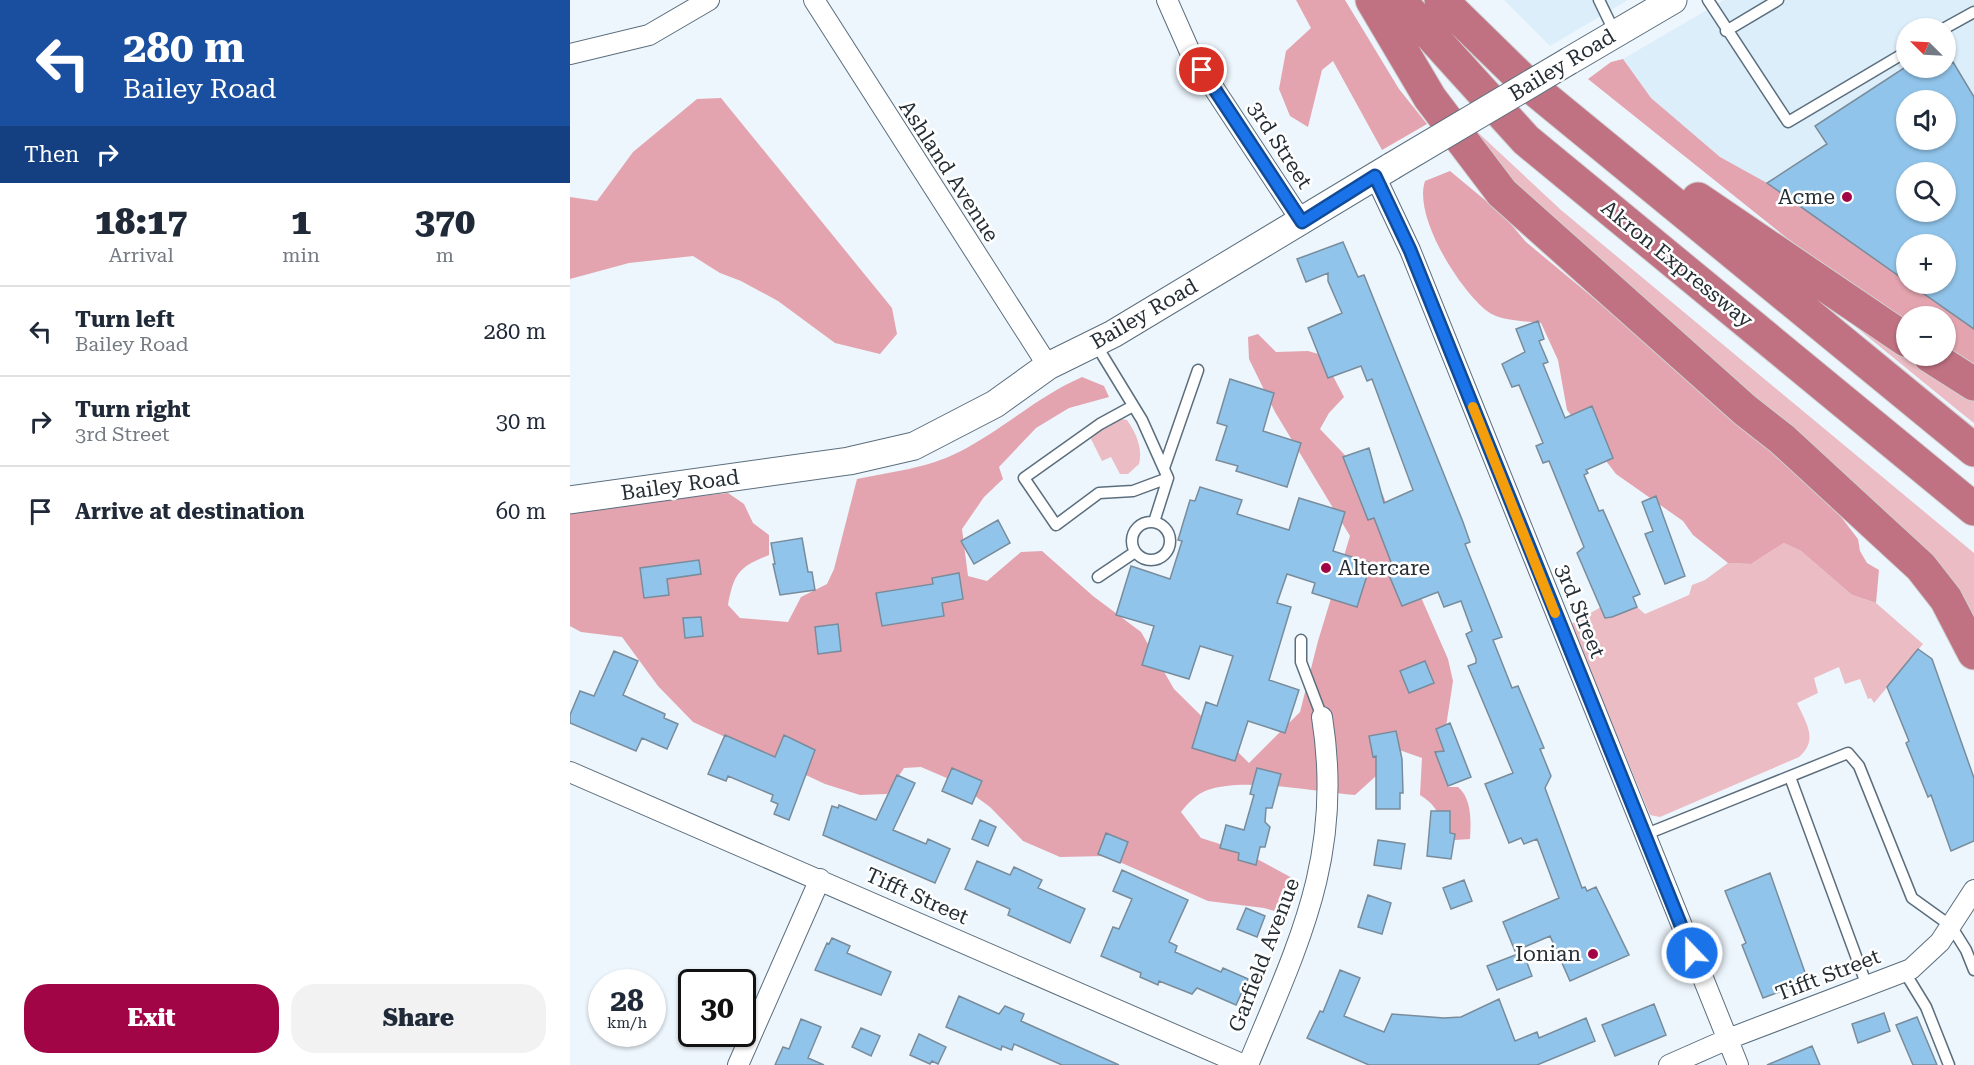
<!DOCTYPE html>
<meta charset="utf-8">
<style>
:root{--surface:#fff;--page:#f2f2f3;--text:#1f2937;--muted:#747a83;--line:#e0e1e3;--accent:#a10545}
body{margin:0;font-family:"Roboto Serif",serif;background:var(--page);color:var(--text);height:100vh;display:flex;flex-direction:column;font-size:22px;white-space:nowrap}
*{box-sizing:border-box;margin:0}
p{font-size:20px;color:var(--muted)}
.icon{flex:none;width:33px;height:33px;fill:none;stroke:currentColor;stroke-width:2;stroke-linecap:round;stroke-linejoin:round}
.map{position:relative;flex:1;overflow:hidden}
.side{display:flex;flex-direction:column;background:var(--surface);width:570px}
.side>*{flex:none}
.guide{background:#1a4fa0;color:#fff;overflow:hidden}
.needle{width:39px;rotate:294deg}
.tools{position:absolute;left:1326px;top:18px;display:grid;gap:12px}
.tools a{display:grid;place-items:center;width:60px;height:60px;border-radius:50%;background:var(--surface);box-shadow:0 2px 4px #0004;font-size:30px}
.speed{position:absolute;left:18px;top:969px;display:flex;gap:12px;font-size:30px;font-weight:700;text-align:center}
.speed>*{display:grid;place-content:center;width:78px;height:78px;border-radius:50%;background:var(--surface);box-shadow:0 2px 4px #0004;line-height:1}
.speed small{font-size:15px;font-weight:400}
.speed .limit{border:3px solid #111;border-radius:9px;background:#fff;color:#111}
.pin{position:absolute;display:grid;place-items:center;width:51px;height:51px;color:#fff;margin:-26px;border:3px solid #fff;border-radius:50%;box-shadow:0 2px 6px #0007}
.me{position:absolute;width:66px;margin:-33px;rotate:338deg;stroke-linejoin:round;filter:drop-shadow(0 0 4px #0008)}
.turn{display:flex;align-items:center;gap:21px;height:126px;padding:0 24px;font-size:27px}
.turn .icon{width:78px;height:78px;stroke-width:2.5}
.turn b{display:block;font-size:42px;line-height:51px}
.then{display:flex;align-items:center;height:57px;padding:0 24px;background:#0003;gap:12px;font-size:22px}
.eta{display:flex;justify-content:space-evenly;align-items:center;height:102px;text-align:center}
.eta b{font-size:36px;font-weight:800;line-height:42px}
.cta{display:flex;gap:12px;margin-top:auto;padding:12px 24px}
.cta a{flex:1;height:69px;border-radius:24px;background:var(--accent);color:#fff;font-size:24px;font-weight:800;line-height:69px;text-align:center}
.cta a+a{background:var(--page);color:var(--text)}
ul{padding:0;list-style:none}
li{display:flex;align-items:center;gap:18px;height:90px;padding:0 24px;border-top:2px solid var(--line)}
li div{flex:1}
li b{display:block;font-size:22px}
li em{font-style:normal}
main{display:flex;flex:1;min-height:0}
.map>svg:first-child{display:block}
.built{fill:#ddeefb;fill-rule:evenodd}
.green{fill:#ebbcc3}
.forest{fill:#e3a4af}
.building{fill:#91c4ea;stroke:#788c9c;stroke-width:1.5;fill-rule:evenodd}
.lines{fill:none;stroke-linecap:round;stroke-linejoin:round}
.lane-casing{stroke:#5b6e7d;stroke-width:13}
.street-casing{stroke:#5b6e7d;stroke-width:22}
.secondary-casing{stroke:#5b6e7d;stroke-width:29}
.highway-casing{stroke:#cfd1d2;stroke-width:35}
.lane{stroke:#fff;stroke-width:10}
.street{stroke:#fff;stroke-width:20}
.secondary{stroke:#fff;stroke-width:27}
.highway{stroke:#c07282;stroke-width:33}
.secondary-bridge-casing{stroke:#5b6e7d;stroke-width:29;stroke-linecap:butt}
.secondary-bridge{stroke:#fff;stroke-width:27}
.route-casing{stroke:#114b97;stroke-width:15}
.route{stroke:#1a73e8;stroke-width:10}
.slow{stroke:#f59e0b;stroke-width:10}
.poi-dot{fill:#a10545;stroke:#fff;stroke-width:2}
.labels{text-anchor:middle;stroke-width:5;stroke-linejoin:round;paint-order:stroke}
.street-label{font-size:21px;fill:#252e34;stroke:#fff}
.poi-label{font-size:21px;fill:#252e34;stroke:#fff;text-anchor:end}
</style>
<main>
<section class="side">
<div class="guide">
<div class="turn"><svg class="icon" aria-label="left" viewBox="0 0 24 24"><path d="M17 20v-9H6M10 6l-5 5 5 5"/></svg><div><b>280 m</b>Bailey Road</div></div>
<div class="then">Then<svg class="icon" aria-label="right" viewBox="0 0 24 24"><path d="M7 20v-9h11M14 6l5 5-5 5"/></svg></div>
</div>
<div class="eta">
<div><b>18:17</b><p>Arrival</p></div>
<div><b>1</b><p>min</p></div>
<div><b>370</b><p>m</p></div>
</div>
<ul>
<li><svg class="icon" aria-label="left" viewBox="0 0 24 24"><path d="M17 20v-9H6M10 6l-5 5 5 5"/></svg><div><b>Turn left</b><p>Bailey Road</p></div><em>280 m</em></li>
<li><svg class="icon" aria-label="right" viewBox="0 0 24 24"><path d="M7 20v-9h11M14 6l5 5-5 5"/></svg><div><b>Turn right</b><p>3rd Street</p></div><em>30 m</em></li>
<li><svg class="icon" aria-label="arrive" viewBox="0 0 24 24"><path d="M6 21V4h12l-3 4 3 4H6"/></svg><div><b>Arrive at destination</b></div><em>60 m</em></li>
</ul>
<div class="cta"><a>Exit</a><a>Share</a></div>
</section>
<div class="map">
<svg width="1404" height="1065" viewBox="0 0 1404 1065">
<rect width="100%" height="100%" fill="#edf6fd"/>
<!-- built -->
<path class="built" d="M934 0H1058L980 46Z
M1154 0H1404V341L1376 316H1371L1068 98 1053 59ZM1336 28H1376V68H1336ZM1336 100H1376V140H1336ZM1336 172H1376V212H1336ZM1336 244H1376V284H1336Z"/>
<!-- green -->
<path class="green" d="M872 99 991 210 1404 553V632L953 202Z
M1254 301 1404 399V423L1390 412Z
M552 419 557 420C566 433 573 448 569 464L558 474H550L541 457 532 461 521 439 523 435Z
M1214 543 1231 551 1282 595 1306 603 1353 644 1304 703 1301 698 1298 699 1290 679 1275 684 1269 667 1244 678 1248 693 1227 703C1236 723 1249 740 1229 757L1090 817 1080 815 1001 624 1031 607 1036 618 1067 607 1075 614 1119 595 1122 585 1135 580 1158 563 1181 564Z"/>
<!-- forest -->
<path class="forest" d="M726 0H775L829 89 857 124 812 150 763 61 752 70 738 127 720 116 709 89 716 51 741 28Z
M1053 59 1081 98 1150 157 1197 183 1404 329V366L1376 348V316H1336V321L1218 239 1018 79 1041 62Z
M151 98 322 308 327 334 310 354 265 343 208 301 171 281 150 273 123 256 59 263 0 279V197L27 201 63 152 127 99Z
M880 171 933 215 956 242 1109 369 1262 505 1288 539 1290 551 1297 563 1309 570 1306 603 1282 595 1231 551 1214 543 1181 564 1158 563 1123 535 1113 521 1046 474 997 410 988 360 971 323C955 321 929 321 917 311 889 289 843 216 855 181Z
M688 334 706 352 738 351 752 355 774 397 759 413 750 429 813 495 850 595 878 659 883 681 875 733 878 787H888C902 799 901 821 900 839L885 840C866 825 876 811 850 795L852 758 818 746 806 776 785 795C744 792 672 776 635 791 626 795 617 804 611 812L631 838 672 851 726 880 715 914 694 908 638 901 536 856 490 857 453 841 420 807 386 782 351 767 334 768 317 794 290 795 255 784 123 722 88 686 52 637 11 632 0 626V510L158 493 174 504 183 523 199 535V555C169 567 164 573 158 605L170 618 218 622 231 597 257 584 264 569 287 479C321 472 358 468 389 452 432 430 467 397 512 377L534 386 539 397 499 408 466 428 429 467 433 479 414 497 392 529 398 576 417 581 451 552 472 551 523 596 571 632 604 689 679 763 730 712 748 641 780 536 705 412 679 359 678 337Z"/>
<!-- building -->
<path class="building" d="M1383 62 1404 97V329L1340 284H1376V244H1336V281L1197 183 1257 144 1245 126 1334 68H1358L1362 75ZM1336 100H1376V140H1336ZM1336 172H1376V212H1336Z
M773 242 788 277 794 275 893 522 900 542 895 544 932 637 923 640 942 688 948 686 974 748 970 749 981 776 975 788 1012 888 1015 887 1017 891 1026 887 1059 955 1000 981 980 936 945 951 933 922 989 898 967 839 954 844 951 838 939 843 915 784 943 773 898 666 906 663V659L896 634 902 631 891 601 874 607 868 592 832 606 816 568 824 570 804 518 798 520 773 457 799 448 814 503 843 490 802 379 797 381 791 366 758 378 738 328 772 313 758 281V273L736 282 727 259Z
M968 321 974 339 969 341 978 362 973 364 995 418 1022 406 1043 458 1016 470 1018 473 1014 475 1029 511 1033 510 1070 594 1063 597 1067 607 1042 617 1035 618 1007 553 1014 547 979 461 973 463 966 446 973 443 949 385 942 387 932 364 955 352 946 329Z
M660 379 704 393 693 431 731 443 717 487 666 471 668 466 646 460 657 426 647 423Z
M630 487 672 500 667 514 719 530 729 498 775 512 763 551 801 563 787 607 742 593 745 583 717 574 707 603 721 607 699 680 729 690 715 733 678 721 665 761 622 748 636 702 647 706 663 656 630 646 619 679 572 665 584 626 546 615 561 566 600 579 612 541 608 540 620 500 625 501Z
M1086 496 1115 576 1095 584 1075 534 1083 531 1072 502Z
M428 520 440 543 404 564 391 541Z
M232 538 238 572H242L245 590 210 595 203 564H205L201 543Z
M129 560 131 574 97 579 99 595 74 598 70 568Z
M389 573 393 599 372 603 374 616 312 626 306 593 363 584 362 578Z
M131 617 133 636 115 638 113 618Z
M268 624 271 651 248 654 245 627Z
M1348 649 1362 659 1404 778V841L1381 851 1361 795 1358 797 1336 743 1339 741 1317 687Z
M44 651 68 661 53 695 95 714 94 718 108 724 97 749 72 738 66 751 0 723V715L10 691 24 696Z
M855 661 864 683 839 693 830 671Z
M880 723 901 777 878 786 865 752 874 751 866 729Z
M826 731 832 759 833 793H830V809H806V756L803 757 799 736Z
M155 735 205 757 214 735 245 750 219 820 204 814 208 804 201 801 203 795 158 776 156 781 138 774Z
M382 768 412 781 402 804 372 791Z
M687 768 711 774 702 808H696L695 822 700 827 695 847H690L686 865 668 860 669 853 650 848 656 825 674 830 684 795 680 794Z
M327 775 345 783 323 830 356 844 358 839 380 849 365 883 253 835 262 806 268 808 269 805 306 820Z
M861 811H880V833L885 834 881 859 857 856Z
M410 820 426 827 418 846 402 839Z
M536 833 558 842 550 863 528 854Z
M808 840 835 844 831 869 804 865Z
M407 861 440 875 444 867 472 880 468 888 515 909 500 943 438 915 440 909 395 889Z
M552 870 618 900 599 942 607 946 605 952 651 972 653 968 678 979 666 1005 627 988 622 994 589 981 588 985 570 977 571 973 531 956 543 927 549 929 562 899 543 891Z
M1200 873 1238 981 1193 998 1172 945 1176 943 1155 891Z
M894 880 902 901 881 909 873 888Z
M798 895 821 903 812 934 788 927Z
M676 908 695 916 687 937 667 929Z
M262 938 280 946 277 953 321 972 311 995 245 970 257 943 259 944Z
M953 952 962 976 927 990 917 966Z
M770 970 790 978 774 1016 814 1032 822 1014 874 1018 891 1017 929 999 945 1041 967 1032 969 1038 1016 1018 1025 1041 967 1065H799L737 1038 750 1011 753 1012Z
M389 996 429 1014 435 1006 454 1014 451 1021 549 1065H492L444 1044 442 1050 432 1046 431 1050 376 1027Z
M1084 1004 1096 1035 1045 1056 1032 1025Z
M1314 1013 1320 1031 1288 1043 1282 1024Z
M1347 1017 1367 1065H1343L1326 1025Z
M231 1019 251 1027 238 1058 254 1065H205L213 1047 219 1049Z
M291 1028 310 1036 301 1056 282 1047Z
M349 1034 376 1047 368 1064 362 1061 360 1064 340 1055Z
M1242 1046 1250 1065H1197Z"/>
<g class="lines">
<!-- lane casing -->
<g class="lane-casing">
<path id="lane" d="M1029 0 1045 33
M1138 0 1218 122 1336 52
M1375 28 1404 12
M1156 31 1208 0
M525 343 572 420 598 478 584 522
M563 406 530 424 454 478 486 525 529 493 563 491 598 478
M594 468 628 370
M562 541a19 19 0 1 1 38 0a19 19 0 1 1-38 0Z
M528 577 565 552
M731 640V662L752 717
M1220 777 1297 986
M1074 835 1278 753 1289 766 1342 898 1381 926 1396 950 1404 970
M1334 971 1356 1007 1379 1065"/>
</g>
<!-- street casing -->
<g class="street-casing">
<path id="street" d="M244 0 478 366
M597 0 620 52 732 222
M0 54 79 35 139 0
M805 176 840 250 1168 1065
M0 772 674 1065
M168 1065 250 879
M678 1065C729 942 774 855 752 717
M1099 1065 1158 1039 1341 969 1370 942 1404 890"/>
</g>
<!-- secondary casing -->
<g class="secondary-casing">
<path id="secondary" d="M999 61 1103 0
M0 500 279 461 344 446 425 404 478 366 543 334 822 166"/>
</g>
<!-- highway casing -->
<g class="highway-casing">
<path id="highway" d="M802 0 860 98 932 193 1175 410 1212 439 1351 567 1376 599 1404 653
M829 0 956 140 1404 509
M871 0 953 80 1404 450
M1128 199 1336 340
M1360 356 1404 384"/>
</g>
<!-- lane -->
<use href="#lane" class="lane"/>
<!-- street -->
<use href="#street" class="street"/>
<!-- secondary -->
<use href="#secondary" class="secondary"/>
<!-- highway -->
<use href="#highway" class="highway"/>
<!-- secondary-bridge casing -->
<g class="secondary-bridge-casing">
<path id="secondary-bridge" d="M822 166 999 61"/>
</g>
<!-- secondary-bridge -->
<use href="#secondary-bridge" class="secondary-bridge"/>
</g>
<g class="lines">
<!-- route casing -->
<g class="route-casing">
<path id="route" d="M632 70 732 222 805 176 840 250 1122 953"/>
</g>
<!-- route -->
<use href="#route" class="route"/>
<!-- slow -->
<path class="slow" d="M903 407 985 613"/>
</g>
<!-- markers -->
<g class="poi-dot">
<circle cx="1277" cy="197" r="6"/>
<circle cx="756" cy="568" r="6"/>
<circle cx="1023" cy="954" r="6"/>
</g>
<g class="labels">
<!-- street labels -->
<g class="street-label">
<text transform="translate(992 65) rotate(-31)" y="7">Bailey Road</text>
<text transform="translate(710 145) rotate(57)" y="7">3rd Street</text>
<text transform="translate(379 171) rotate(57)" y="7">Ashland Avenue</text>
<text transform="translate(1107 264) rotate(39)" y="7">Akron Expressway</text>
<text transform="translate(574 314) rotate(-30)" y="7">Bailey Road</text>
<text transform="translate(110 485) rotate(-8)" y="7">Bailey Road</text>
<text transform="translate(1010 611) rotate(68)" y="7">3rd Street</text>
<text transform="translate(347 896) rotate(24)" y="7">Tifft Street</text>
<text transform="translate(694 955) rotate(-69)" y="7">Garfield Avenue</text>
<text transform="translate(1258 975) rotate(-21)" y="7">Tifft Street</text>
</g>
<!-- poi labels -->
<g class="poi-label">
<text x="1265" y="204">Acme</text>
<text x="768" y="575" text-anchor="start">Altercare</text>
<text x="1011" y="961">Ionian</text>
</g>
</g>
</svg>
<div class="tools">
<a><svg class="needle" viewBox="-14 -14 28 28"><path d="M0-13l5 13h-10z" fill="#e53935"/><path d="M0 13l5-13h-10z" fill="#747a83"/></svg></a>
<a><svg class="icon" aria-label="sound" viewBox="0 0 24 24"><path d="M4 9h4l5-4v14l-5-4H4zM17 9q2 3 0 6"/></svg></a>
<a><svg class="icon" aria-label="search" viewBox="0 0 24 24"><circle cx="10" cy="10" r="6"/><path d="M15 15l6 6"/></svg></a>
<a>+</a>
<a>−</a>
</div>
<div class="speed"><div>28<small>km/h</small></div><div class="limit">30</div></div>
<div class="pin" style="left:632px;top:70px;background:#d93025"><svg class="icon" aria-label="arrive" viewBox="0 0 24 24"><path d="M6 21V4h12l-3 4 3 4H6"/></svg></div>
<svg class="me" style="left:1122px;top:953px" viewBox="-20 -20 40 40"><circle r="17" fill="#1a73e8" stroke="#fff" stroke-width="3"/><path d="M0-11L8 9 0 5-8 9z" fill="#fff"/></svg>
</div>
</main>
